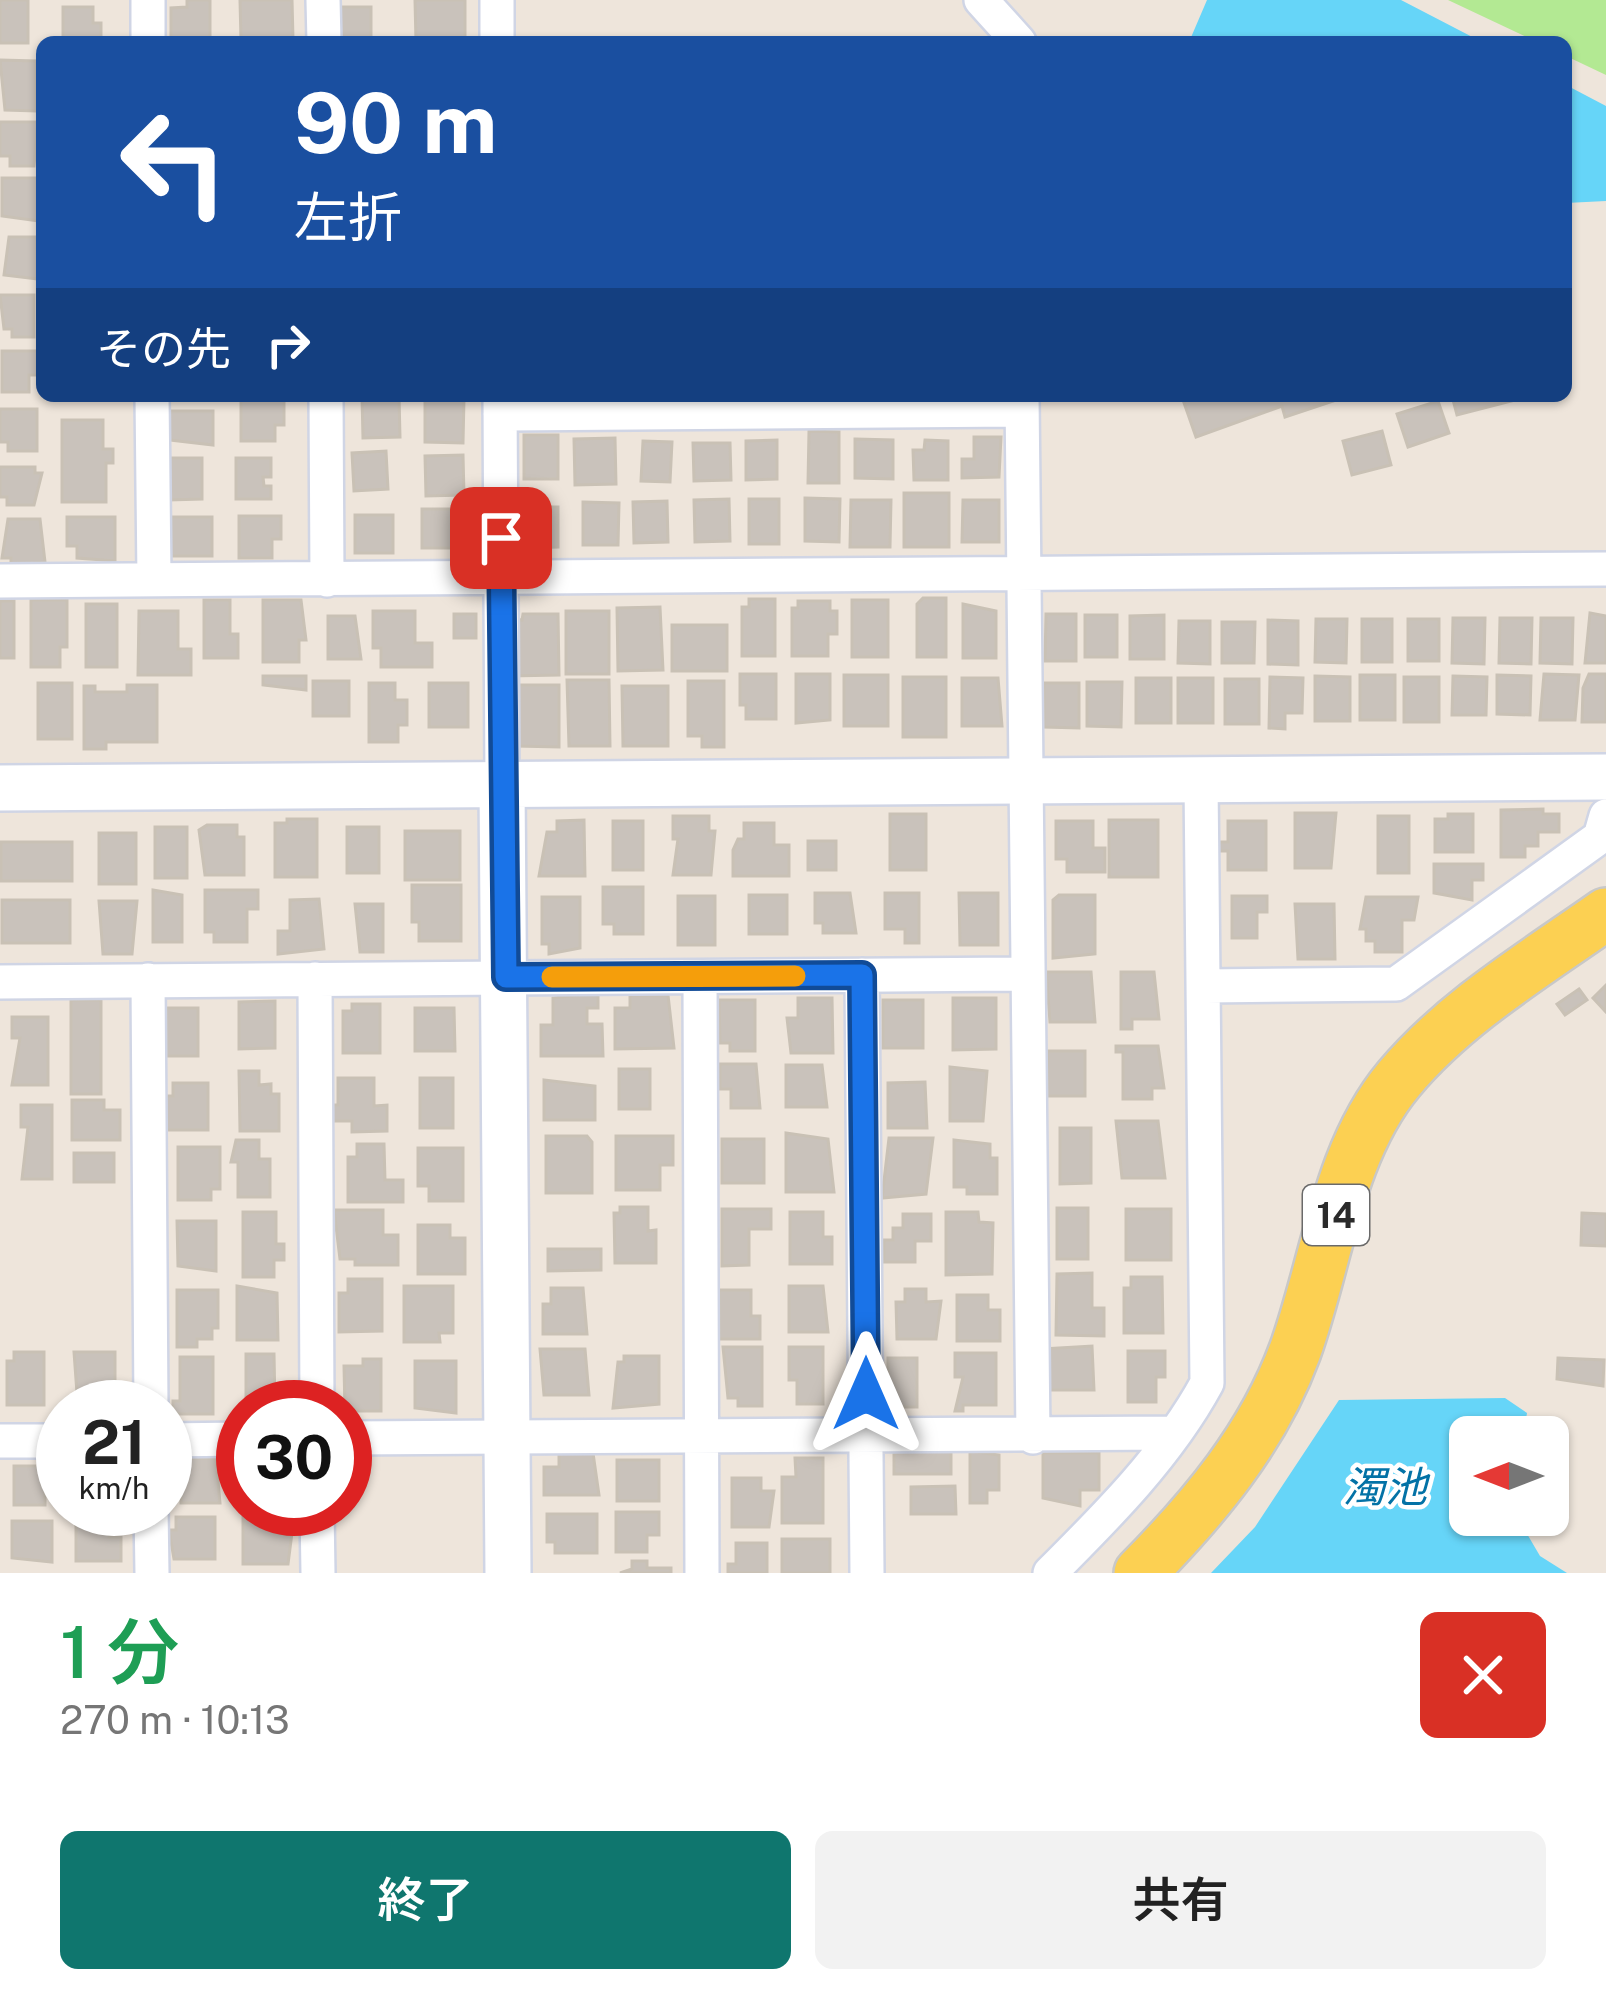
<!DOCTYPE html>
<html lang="ja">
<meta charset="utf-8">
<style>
:root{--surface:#fff;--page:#f2f2f2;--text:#222;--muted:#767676;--accent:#0f766e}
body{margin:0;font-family:"Public Sans","Noto Sans JP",sans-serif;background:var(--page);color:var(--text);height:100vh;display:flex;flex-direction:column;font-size:45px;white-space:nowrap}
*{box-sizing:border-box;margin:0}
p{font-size:39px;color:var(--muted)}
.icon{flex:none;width:66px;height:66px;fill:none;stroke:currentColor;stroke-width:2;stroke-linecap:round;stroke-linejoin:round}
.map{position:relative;height:1573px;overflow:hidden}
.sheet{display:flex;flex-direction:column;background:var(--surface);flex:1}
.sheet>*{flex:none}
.top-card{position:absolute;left:36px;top:36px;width:1536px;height:366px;border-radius:18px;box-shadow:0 3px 9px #0004;background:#1a4fa0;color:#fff;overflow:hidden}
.needle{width:78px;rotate:270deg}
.tools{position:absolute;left:1449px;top:1416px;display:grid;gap:24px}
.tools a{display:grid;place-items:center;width:120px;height:120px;border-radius:18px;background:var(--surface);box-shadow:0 3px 9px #0004;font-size:60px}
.speed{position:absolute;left:36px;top:1380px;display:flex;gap:24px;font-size:60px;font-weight:700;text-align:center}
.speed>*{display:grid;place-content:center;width:156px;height:156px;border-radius:50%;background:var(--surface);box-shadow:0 3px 9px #0004;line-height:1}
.speed small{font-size:30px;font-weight:400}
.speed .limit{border:18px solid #d22;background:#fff;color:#111}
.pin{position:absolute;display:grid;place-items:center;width:102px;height:102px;color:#fff;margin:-51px;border-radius:24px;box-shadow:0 6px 18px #0006}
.me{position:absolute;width:132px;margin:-66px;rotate:0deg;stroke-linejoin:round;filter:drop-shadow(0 0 9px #0008)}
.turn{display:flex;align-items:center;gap:42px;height:252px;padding:0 60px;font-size:54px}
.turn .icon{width:156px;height:156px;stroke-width:2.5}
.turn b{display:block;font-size:84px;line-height:102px}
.then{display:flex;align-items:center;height:114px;padding:0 60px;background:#0003;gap:24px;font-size:45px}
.round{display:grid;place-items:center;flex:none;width:126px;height:126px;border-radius:18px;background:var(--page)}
.headline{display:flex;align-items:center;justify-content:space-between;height:204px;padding:0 60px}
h1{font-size:72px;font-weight:600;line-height:90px;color:#1e9e55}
.button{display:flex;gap:24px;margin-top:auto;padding:24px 60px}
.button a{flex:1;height:138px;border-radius:18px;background:var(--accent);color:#fff;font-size:48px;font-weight:600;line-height:138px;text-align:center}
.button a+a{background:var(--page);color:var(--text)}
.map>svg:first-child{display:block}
.green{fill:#b3e993}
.water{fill:#66d5f8}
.building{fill:#c9c2bb;stroke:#c9c1b5;stroke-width:3}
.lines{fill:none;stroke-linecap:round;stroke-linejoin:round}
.street-casing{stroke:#d0d5e5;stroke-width:38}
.secondary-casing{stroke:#d0d5e5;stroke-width:50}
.primary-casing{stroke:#c8c8c8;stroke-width:56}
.street{stroke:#fff;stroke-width:33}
.secondary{stroke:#fff;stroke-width:45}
.primary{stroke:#fcd052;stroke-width:51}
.route-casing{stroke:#114b97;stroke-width:30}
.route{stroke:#1a73e8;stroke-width:21}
.slow{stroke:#f59e0b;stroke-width:21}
.labels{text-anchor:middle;stroke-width:9;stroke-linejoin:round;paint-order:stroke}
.shield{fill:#fff;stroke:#6a6a6a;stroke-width:3}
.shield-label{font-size:36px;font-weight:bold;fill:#2a2a2a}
.water-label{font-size:42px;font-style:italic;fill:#0372a6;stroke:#fff}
</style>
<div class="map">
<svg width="1606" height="1573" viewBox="0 0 1606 1573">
<rect width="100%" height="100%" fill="#eee5db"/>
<!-- green -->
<path class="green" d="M1448 0H1606V75L1566 56V42H1537Z"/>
<!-- water -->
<path class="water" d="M1207 0H1401L1482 42H1189Z
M1566 85 1606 106V201L1566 203Z
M1505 1398 1527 1413 1523 1437H1470V1515H1516L1540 1556 1567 1573H1211L1255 1527 1339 1400Z"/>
<!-- building -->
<path class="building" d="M0 0H28V43H0Z
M187 0H210V42H171V8L187 7Z
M240 0H292L293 39 241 40Z
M415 0H465V42H416Z
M63 7H93V23H101V42H63Z
M336 7H371V42H336Z
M0 60 36 61V111L5 110Z
M0 122H38L34 166H10V156H0Z
M2 178H39V221L2 216Z
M9 237H37L38 279 4 275Z
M0 295H34V337H12V329H4Z
M2 351H38V375H29V392H2Z
M241 396H284V425H275V441H241Z
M362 396H399L400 437 363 438Z
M1348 396 1285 417 1282 406 1196 437 1182 397Z
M1452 396H1531L1457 415Z
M425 398H464L463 443 425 442Z
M1438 401 1449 433 1408 447 1397 414Z
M0 409H37V451H8V442H0Z
M169 411H213V445L169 440Z
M62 420H103V449H113V463H106V502H62Z
M809 431 839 432V483H808Z
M1382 431 1391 465 1352 475 1343 441Z
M524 435H558V479H524Z
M974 437H1001L999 477 962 478V459H974Z
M615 438 616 484 575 485 574 439Z
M855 439 893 440V479L855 478Z
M777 440V479L746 480V441Z
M925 440 948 441V480H914L913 450H924Z
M643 441 672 442 670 482 641 481Z
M693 443H730L731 480 694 481Z
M386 451 388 489 354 491 352 453Z
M463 455 464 495 426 496 425 456Z
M169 458H202V499L169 500Z
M236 458H271V477H263L264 486H271V499H236Z
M0 467H35V473H42L34 505H7V497H0Z
M904 493H949V547H904Z
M805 498 840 499 839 542 805 541Z
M729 499 730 541 695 542 694 500Z
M749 499H779V544H749Z
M851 500H891L890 547H850Z
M963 500H999V542H962Z
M667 501 668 542 634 543 633 502Z
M583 502 619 503 618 545H583Z
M524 507H558V547L525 548Z
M422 509H463V548H422Z
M355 515H393V553H355Z
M239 516H281V539H272V558H239Z
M67 517H115V561L77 558V546H67Z
M171 517H212V556H171Z
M8 519H40L45 562 11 566V558H2Z
M923 598H946V657H917V604Z
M749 599H775V656H742V607H749Z
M31 600H67V647H60V667H31Z
M204 600H230V634H238V658H204Z
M263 600H301L306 640H299V662H263Z
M852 600H888V657H852Z
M0 601H14V658H0Z
M798 601H830V611H837V634H828V656H792V608H798Z
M86 604H117V667H86Z
M963 604 996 611V658H963Z
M660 607 663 670 618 671 617 608Z
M139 611H178V649H191V675H138Z
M373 611H415V643H432V667H381V648H373Z
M566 611H609V674H566Z
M1590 613 1606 616V663H1585Z
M454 614H476V638H454Z
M523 614H558L559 675 507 676 512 619 522 620Z
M1046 614H1076V661H1045Z
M1085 615H1117V657H1085Z
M1164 615V659H1130V616Z
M328 616H355L361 659H328Z
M1453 618H1485L1484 664 1452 663Z
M1500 618H1532L1531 664 1499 663Z
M1541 618H1573L1572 664 1540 663Z
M1316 619H1347L1346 663 1315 662Z
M1362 619H1392V662H1362Z
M1408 619H1439V661H1408Z
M1268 620 1298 621V665L1268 664Z
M1179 621H1210V664L1178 663Z
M1222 622H1255L1254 663H1222Z
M672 625H727V671H672Z
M740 674H776V719H746V705H740Z
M796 674H830V720L796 723Z
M1544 674 1579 675 1575 720H1540Z
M1589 674H1606V722H1582L1583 688Z
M844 675H888V726H844Z
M1360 675H1395V720H1360Z
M1497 675 1531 676 1530 715 1497 714Z
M263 676H306V690L263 685Z
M1315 676 1350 677V721H1315Z
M1453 676 1487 677 1486 715H1452Z
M903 677H946V737H903Z
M1270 677 1303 678 1302 713H1285V729L1269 728Z
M1404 677H1439V722H1404Z
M962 678H998L1002 726H962Z
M1136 678H1171V723H1136Z
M1178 678H1213V723H1178Z
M1225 679H1259V724H1225Z
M567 680H609L610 746H569Z
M313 681H349V716H313Z
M688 681H724V747H702V736H688Z
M1087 682H1122L1121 727 1087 726Z
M38 683H72V739H38Z
M369 683H395V700H407V725H398V742H369Z
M429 683H468V727H429Z
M1044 683H1079V728L1044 727Z
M127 685H157V742H106V749H84V686H95V692H127Z
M515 685H559V747L516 746Z
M622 686H668V746H623Z
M1543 809V814H1559V832H1538V846H1525V857H1501V810Z
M1295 813H1336L1331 868H1295Z
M890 814H926V870H890Z
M1448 814H1473V852H1435V819H1448Z
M673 816H709V831H715L711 875H673L678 839H673Z
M1378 816H1409V873H1378Z
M287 819H317V877H275V823H287Z
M584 820 585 876H539L547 832H557V821Z
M1109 820H1158V877H1109Z
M613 821H643V870H613Z
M1056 821H1093V848H1105V872H1067V859H1056Z
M1228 821H1266V870H1228V851H1219V842H1228Z
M744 823H774V845H789V876H733V850L738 839H744Z
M207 825H237V837H244V875H205L199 830Z
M155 827H187V878H155Z
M347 827H379V873H347Z
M405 831H460V880H405Z
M99 833H136V884H99Z
M808 841H836V870H808Z
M1 842H72V881H1Z
M1434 864H1483V880H1472V900L1434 893Z
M412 885H461V941H419V922H412Z
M603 887H643V934H614V924H603Z
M153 890 182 895V942H153Z
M205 890H258V909H247V942H214V932H205Z
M815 893H850L856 933H823V923H815Z
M885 893H919V943H905V929H885Z
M959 893H998V945H960Z
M749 895H787V934H749Z
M1059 895H1095V954L1053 958V900Z
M678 896H715V945H678Z
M1232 896H1267V912H1257V938H1232Z
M542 897H580V948L549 954V944H542Z
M1366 897H1418L1414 920H1402V952H1375V941H1366V929H1360Z
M319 899 324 949 278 954V931H290V900Z
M2 900H70V943H2Z
M99 901H137L132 954H103Z
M355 904H383V952H360Z
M1295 904H1334L1335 959H1298Z
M1046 972H1091L1095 1022H1050Z
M1121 972H1154L1159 1019H1132V1029H1121Z
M1606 985V1012L1593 998Z
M1579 989 1587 1000 1565 1015 1557 1004Z
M579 995H598V1008H587V1024H602L603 1056H541V1025H553V998Z
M630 995H668L674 1048 615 1049V1008H630Z
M798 998H832L833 1053H791L787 1018H798Z
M953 998H996V1049L953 1050Z
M71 1000H101V1094H71Z
M719 1000H755V1051H730V1043H720Z
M883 1000H923V1048H883Z
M275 1001V1048L239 1049V1002Z
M352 1004H380V1053H343V1011H352Z
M166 1008H198V1056H166Z
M415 1008H454L455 1051H415Z
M12 1017H48V1085H12L20 1038H12Z
M1116 1046H1158L1164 1088H1152V1099H1123V1052H1116Z
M1047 1051H1085V1096H1047Z
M720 1064H756L760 1108H731V1089H720Z
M786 1065H822L827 1107H786Z
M950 1067 987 1071 983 1121H950Z
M619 1069H650V1109H619Z
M239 1071H259V1085L271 1084V1094H279V1131H240Z
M338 1078H374V1106L387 1105V1131L352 1132V1121H330V1105H338Z
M420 1078H453V1128H420Z
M544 1080 595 1086V1120H544Z
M925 1082 927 1128H888V1083Z
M173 1083H208V1130H166V1096H173Z
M72 1100H104V1110H120V1140H72Z
M21 1105H52V1179H22L28 1127H21Z
M1116 1121H1158L1165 1178H1122Z
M1060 1128H1091V1183L1060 1184Z
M786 1133 828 1139 834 1192H786Z
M546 1136H587L592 1142V1193H546Z
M616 1136H673V1165H660V1190H616Z
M889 1138H933L926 1194 882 1198Z
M722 1139H764V1183H722Z
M236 1140H259V1159H270V1197H238V1162H231Z
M954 1140 990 1144V1158H997V1194H967V1187H954Z
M357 1144H384L385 1180H403V1202H348V1157H357Z
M178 1147H220V1189H211V1200H178Z
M418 1148H463V1201H429V1186H418Z
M74 1153H114V1182H74Z
M620 1207H648V1231L656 1230V1263H615L614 1213H620Z
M1057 1208H1088V1259H1057Z
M722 1209H771V1229H749V1265L722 1266Z
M1126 1209H1171V1260H1126Z
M334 1210H383V1235H398V1265H355V1259H340Z
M243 1212H276V1244H284V1260H274V1277H243Z
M790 1212H823V1237H832V1264H790Z
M946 1212H978L979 1222 993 1223 992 1274 946 1275Z
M1582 1213 1606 1214V1246L1581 1245Z
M903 1214H931V1241H915V1262H884V1240H893V1228H903Z
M177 1221H216V1271L178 1266Z
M418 1225H450V1238H465V1274H418Z
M548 1249H601V1270L548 1271Z
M1092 1273V1308H1104V1336L1056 1335 1057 1274Z
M1131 1277H1162L1163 1333H1124V1288H1131Z
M348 1279H382V1331L339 1332V1293H348Z
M237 1286 277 1293 278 1340H237Z
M404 1286H453V1333H439L440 1342H404Z
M789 1286H823L828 1332H789Z
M551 1288H583L587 1334H543V1304H551Z
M905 1289H926V1302L941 1301 936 1339H897L896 1302H905Z
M177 1290H218V1328H212V1339H197V1347H177Z
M719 1290H751V1316H760V1339H719Z
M957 1295H988V1310H1000V1341H957Z
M1092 1346 1094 1390H1044L1043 1349Z
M723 1347H762V1406H738V1398H728Z
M789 1347H823V1404H797V1380H789Z
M540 1349H585L589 1395H544Z
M1128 1351H1165V1377H1156V1402H1128Z
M14 1352H44V1405H7V1361H14Z
M74 1352H115V1407H78Z
M955 1353H996V1405H963V1411H955L963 1377H955Z
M246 1354H274L275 1405H246Z
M624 1356H659V1404L613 1408 618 1362H624Z
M180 1357H213V1414H173V1401H180Z
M888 1358H917V1407H888Z
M1558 1358 1604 1360 1603 1386 1557 1379Z
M363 1359H381V1411H345L344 1366H363Z
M415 1361H456V1413L415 1408Z
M951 1451V1474H894V1453Z
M970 1451 999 1455V1490H987V1503H970Z
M559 1453H593L599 1495H544V1467H559Z
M1043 1453H1099V1490H1080V1506L1043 1498Z
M181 1458H216L220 1503H181Z
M795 1458H823V1523H782V1477H796Z
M617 1460H659V1501H617Z
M14 1466H45V1505H14Z
M732 1478H761V1491H774L769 1527H732Z
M955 1486 956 1514H911V1487Z
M76 1512H109V1537H121V1561H76Z
M616 1512H659V1535H647V1552H616Z
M547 1514H597V1553H555V1542H547Z
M176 1517H215V1559H174L169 1530H176Z
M243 1517H294L288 1564H243Z
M12 1521H52V1562L12 1558Z
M782 1539H830V1573H782Z
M736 1543H767V1573H728V1564H736Z
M632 1561H647V1568H671V1573H620L632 1569Z"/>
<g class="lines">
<!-- street casing -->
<g class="street-casing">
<path id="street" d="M148 0V42
M323 0 324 42
M497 0V42
M981 0 1019 42
M152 396 154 579
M326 396 327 580
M500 396 502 785
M1022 396 1033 1437
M500 414 1022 410
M0 581 1606 569
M862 975 867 1573
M700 977 702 1573
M315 979 317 1407
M148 980 151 1407
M0 982 1028 974
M1206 986 1396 984 1600 837 1606 816
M345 1438 1173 1433
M165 1440 243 1439
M0 1441H63
M151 1509 152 1573
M317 1509 318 1573
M1050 1573C1108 1515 1168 1455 1207 1383L1201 781"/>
</g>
<!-- secondary casing -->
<g class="secondary-casing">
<path id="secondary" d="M502 785 508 1573
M0 788 1606 777"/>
</g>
<!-- primary casing -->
<g class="primary-casing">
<path id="primary" d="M1140 1573C1204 1508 1263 1438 1295 1351 1327 1263 1337 1153 1399 1079 1455 1012 1535 964 1606 914"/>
</g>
<!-- street -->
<use href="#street" class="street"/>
<!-- secondary -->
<use href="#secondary" class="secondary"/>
<!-- primary -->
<use href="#primary" class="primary"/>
</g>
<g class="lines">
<!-- route casing -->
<g class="route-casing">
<path id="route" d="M501 538 506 977 862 975 866 1394"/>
</g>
<!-- route -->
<use href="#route" class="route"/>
<!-- slow -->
<path class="slow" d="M552 977 795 976"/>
</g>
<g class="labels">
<!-- shield labels -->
<rect class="shield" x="1303" y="1185" width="66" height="60" rx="9"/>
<g class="shield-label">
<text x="1336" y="1228">14</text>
</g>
<!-- water labels -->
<g class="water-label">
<text x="1385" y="1502">濁池</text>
</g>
</g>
</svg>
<div class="tools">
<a><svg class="needle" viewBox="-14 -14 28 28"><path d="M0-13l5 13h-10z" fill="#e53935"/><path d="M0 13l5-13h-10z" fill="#767676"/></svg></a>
</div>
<div class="speed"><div>21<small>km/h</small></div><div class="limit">30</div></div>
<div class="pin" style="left:501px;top:538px;background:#d93025"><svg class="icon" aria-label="arrive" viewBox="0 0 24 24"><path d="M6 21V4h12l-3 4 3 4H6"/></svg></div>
<svg class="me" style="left:866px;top:1394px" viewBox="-20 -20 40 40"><path d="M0-17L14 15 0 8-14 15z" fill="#1a73e8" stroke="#fff" stroke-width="4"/></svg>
<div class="top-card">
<div class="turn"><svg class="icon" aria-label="left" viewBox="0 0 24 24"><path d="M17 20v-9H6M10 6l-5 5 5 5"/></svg><div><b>90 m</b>左折</div></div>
<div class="then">その先<svg class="icon" aria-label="right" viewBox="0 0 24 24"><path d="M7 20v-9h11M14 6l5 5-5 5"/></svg></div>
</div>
</div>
<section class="sheet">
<div class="headline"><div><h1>1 分</h1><p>270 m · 10:13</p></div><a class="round" style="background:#d93025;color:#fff"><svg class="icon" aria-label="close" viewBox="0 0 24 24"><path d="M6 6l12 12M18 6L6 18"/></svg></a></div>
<div class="button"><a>終了</a><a>共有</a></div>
</section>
